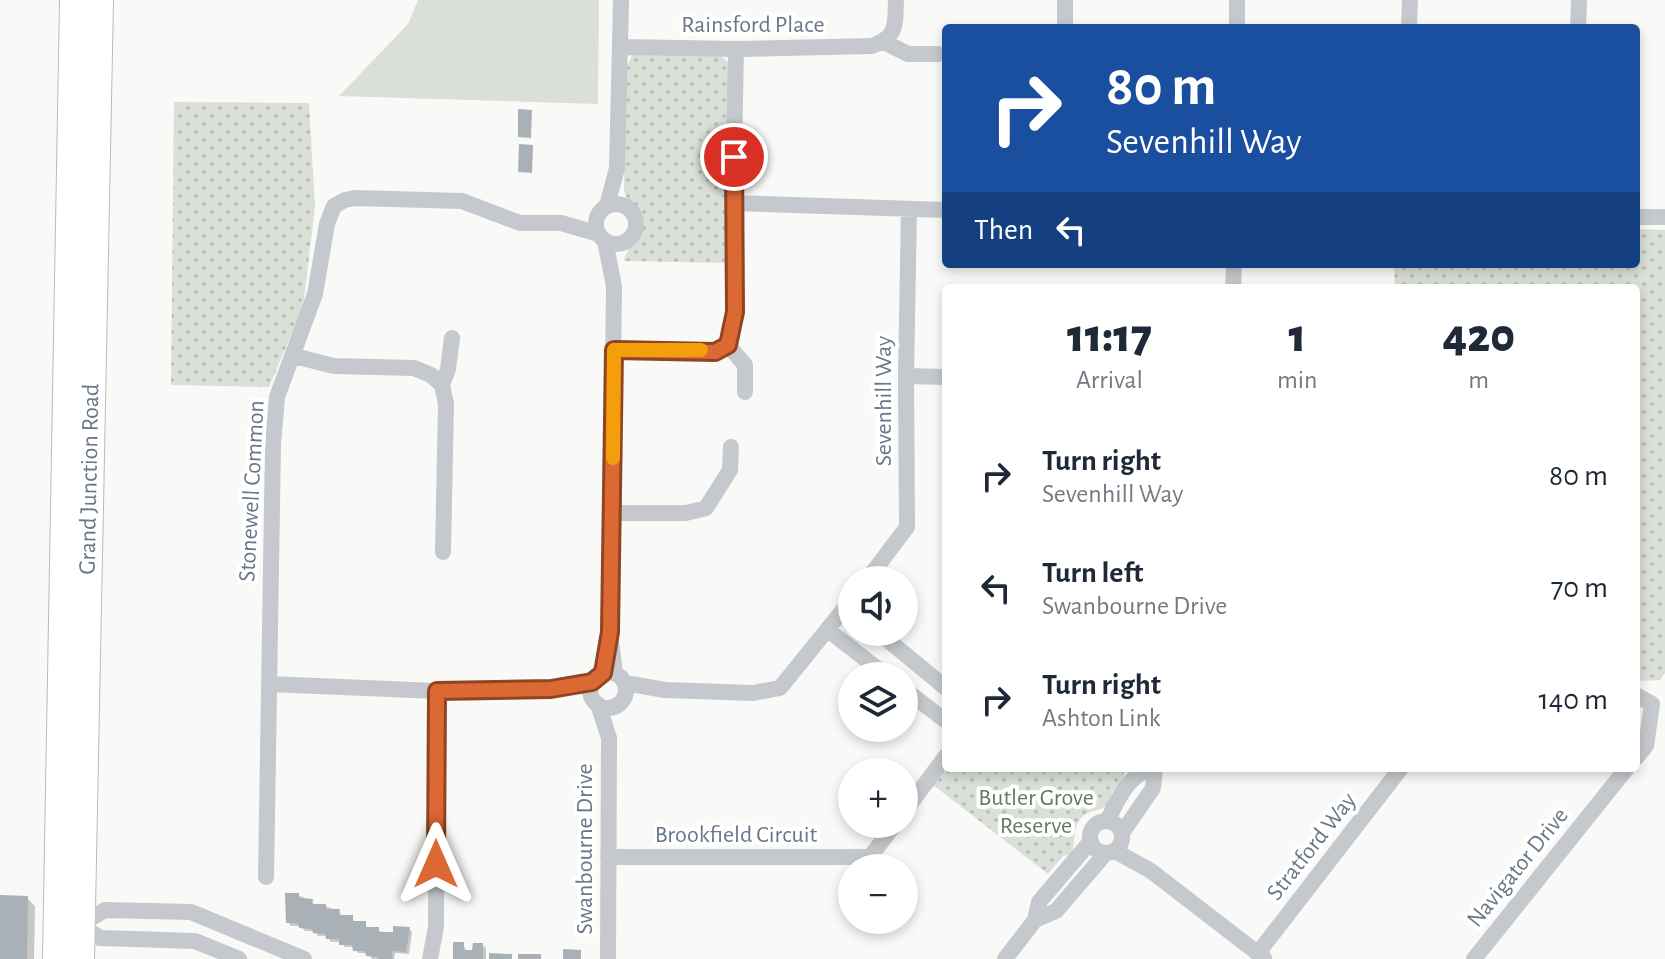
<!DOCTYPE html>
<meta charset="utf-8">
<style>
:root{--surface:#fff;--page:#f6f6f7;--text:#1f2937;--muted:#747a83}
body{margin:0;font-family:"Alegreya Sans",sans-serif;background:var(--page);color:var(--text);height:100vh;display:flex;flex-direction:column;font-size:30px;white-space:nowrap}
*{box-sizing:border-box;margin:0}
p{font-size:26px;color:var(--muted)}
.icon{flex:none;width:44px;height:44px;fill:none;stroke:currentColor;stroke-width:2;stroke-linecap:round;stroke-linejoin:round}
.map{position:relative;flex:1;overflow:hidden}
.side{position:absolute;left:942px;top:284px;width:698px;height:488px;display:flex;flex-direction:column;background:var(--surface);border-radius:8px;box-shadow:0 4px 12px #0003}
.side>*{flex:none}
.hud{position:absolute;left:942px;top:24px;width:698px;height:244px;border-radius:8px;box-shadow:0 4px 12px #0003;background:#1a4fa0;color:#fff;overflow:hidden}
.buttons{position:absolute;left:838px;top:566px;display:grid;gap:16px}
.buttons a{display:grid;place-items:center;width:80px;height:80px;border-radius:50%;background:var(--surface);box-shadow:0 4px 12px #0003;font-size:40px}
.pin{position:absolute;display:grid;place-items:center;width:68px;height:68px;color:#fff;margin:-34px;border:4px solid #fff;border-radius:50%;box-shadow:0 2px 8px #0007}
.me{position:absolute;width:88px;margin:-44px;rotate:0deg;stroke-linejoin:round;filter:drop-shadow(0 0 6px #0008)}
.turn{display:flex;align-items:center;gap:28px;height:168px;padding:0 32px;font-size:36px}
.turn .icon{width:104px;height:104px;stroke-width:2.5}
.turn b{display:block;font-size:56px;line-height:68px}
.then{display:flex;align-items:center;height:76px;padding:0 32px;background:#0003;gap:16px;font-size:30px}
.eta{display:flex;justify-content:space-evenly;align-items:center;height:136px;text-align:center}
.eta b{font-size:48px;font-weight:800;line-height:56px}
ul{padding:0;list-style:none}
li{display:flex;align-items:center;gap:24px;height:112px;padding:0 32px}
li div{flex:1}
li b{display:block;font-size:30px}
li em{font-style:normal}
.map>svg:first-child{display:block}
.green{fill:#dae0d8}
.park{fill:url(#park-dots)}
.shadow{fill:#0003}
.building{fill:#a9b1b7}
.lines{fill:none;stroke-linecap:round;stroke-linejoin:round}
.highway-casing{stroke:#b8bbbe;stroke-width:32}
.street{stroke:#c5c8cc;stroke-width:16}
.highway{stroke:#fff;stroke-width:30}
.route-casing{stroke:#8f4422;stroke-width:20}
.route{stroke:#dc6834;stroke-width:14}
.slow{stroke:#f59e0b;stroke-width:14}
.labels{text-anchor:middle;stroke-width:8;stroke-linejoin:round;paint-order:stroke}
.street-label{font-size:24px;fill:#697786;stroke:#fff}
.park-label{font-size:24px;fill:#667964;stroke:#fff}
</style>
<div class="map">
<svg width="1665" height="959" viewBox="0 0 1665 959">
<defs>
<pattern id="park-dots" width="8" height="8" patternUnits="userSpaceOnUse" patternTransform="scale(2)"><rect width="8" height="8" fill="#dae0d8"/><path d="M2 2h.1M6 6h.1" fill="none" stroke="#b5bab5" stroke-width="1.8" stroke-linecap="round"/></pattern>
</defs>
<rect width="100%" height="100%" fill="#f9f9f7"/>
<!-- green -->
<path class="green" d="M418 0H599L598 104 339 96 408 24Z"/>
<!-- park -->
<path class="park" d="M632 55 722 56 729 64 727 263 624 261C627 244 648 230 638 212 633 203 626 201 624 190L625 72Z
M174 102 309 103 315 207 303 307 269 387 171 385Z
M1636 229 1665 230V673L1660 680 1642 681 1636 676V288H1395L1394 264H1636Z
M946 768H1125L1123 779 1112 793 1113 801C1103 813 1087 808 1079 821 1072 832 1076 844 1071 854L1063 856 1048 874 933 785Z"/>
<!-- shadow -->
<path class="shadow" d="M298 895 312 901 315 906H325L339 911 342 917H352L355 923H365L368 929 395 934 409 929 412 932 409 954 395 953 394 959H372L368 953H358L354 947H345L341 942H331L327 936H318L315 931H305L301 926H291L288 922Z
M0 897 27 898 35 906 34 959H0Z
M463 944 467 952H474L482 945 486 948V959H455Z"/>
<!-- building -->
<path class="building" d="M518 109 532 110 531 138 518 137Z
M519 144 533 145 532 173 518 172Z
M285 893H299V898L313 899 312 904H326V909H340L339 915H353V921H366V927H379V932H393V926L410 927 406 952 392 951V959H378V957L366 956 365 951H353L352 945H339V939H326L325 934 313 933 312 929 299 928 298 923H286Z
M0 895 28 896 27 959H0Z
M453 942H464V950H472L473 943H483V959H453Z
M563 949 581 950V959H563Z
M489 953 512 954V959H489Z
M518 954H541V959H518Z"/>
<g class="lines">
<!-- highway casing -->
<g class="highway-casing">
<g id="highway">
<path d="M58 959 75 0"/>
<path id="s1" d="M79 959 98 0"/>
</g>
</g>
<!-- street -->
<path class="street" d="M1065 0V28
M1237 28V0
M1409 28 1410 0
M1578 28 1579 0
M884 42 908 54H938
M621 47 736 49 872 46C898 37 895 24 896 0
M733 203 946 210
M596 224a20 20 0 1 1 40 0a20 20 0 1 1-40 0Z
M607 206 617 168 621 0
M1636 217H1665
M605 241 614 286 610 632 615 673
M1233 288 1234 264
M728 345 745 365V392
M614 350 715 352 728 345 735 312 733 203 736 49
M294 356 334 366 414 368 431 375 442 385 446 404 443 552
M906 376 946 377
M442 385 448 369 452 338
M612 513H686L706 508 730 470 731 447
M867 580 907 527 906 376 909 209
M828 630 887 676
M878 632 946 688
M590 690a18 18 0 1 1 36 0a18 18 0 1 1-36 0Z
M625 683 665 690 753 693 780 688 852 599
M269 684 437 691 551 689 592 682
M904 689 946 721
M1636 695 1652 704
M598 704 609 738 608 959
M1636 758 1646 746 1652 704
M904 812 946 756
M1090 837a16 16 0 1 1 32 0a16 16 0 1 1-32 0Z
M1107 821C1119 798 1128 774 1154 768
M1122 833 1153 788 1155 768
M1115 851 1151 871 1264 958
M608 857H870L895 824
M266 877 273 444 277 397 315 294 327 224 334 206 345 200 355 198 462 201 520 223H561L599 234
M1035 920 1056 911 1105 854
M1258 953 1401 768
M239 959 195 941 100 938 80 925 105 910 191 912 304 959
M430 959 436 927 437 691
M1005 959 1035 920 1039 902 1091 841
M1474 959 1627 768"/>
<!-- highway -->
<use href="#highway" class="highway"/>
</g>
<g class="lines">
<!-- route casing -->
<g class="route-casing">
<path id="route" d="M436 864 437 691 551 689 592 682 603 673 610 632 614 350 715 352 728 345 735 312 734 157"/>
</g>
<!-- route -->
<use href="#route" class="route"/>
<!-- slow -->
<path class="slow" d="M613 458 614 350H701"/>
</g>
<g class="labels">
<!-- street labels -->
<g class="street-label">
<text x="753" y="32">Rainsford Place</text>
<text transform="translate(883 401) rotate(-90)" y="8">Sevenhill Way</text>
<text dy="8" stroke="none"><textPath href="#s1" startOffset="480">Grand Junction Road</textPath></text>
<text transform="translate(251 491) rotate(-87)" y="8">Stonewell Common</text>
<text x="736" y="842">Brookfield Circuit</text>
<text transform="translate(1311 846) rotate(-52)" y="8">Stratford Way</text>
<text transform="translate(584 849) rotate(-90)" y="8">Swanbourne Drive</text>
<text transform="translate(1517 867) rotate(-51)" y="8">Navigator Drive</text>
</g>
<!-- park labels -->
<g class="park-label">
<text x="1036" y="805">Butler Grove<tspan x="1036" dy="28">Reserve</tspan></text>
</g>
</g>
</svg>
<div class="buttons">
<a><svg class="icon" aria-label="sound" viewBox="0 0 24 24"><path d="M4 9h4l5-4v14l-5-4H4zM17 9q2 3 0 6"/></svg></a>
<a><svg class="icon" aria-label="layers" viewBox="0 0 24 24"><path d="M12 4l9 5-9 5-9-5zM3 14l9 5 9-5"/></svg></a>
<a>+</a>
<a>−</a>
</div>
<div class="pin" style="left:734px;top:157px;background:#d93025"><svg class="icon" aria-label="arrive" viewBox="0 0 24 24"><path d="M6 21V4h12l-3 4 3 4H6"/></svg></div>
<svg class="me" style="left:436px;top:864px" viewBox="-20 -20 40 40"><path d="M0-17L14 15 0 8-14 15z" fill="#dc6834" stroke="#fff" stroke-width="4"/></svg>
<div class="hud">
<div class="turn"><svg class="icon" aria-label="right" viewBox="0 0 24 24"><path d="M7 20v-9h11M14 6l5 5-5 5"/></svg><div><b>80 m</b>Sevenhill Way</div></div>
<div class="then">Then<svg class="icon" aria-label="left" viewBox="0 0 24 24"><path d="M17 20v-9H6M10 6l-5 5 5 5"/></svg></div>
</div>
<section class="side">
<div class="eta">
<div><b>11:17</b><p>Arrival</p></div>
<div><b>1</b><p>min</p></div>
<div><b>420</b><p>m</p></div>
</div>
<ul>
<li><svg class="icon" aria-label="right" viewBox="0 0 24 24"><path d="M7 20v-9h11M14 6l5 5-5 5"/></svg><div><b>Turn right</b><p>Sevenhill Way</p></div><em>80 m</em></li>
<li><svg class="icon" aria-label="left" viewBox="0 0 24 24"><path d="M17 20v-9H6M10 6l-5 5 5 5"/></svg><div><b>Turn left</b><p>Swanbourne Drive</p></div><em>70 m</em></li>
<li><svg class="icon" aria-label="right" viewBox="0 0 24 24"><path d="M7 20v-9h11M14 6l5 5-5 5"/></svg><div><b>Turn right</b><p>Ashton Link</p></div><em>140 m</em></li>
</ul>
</section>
</div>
